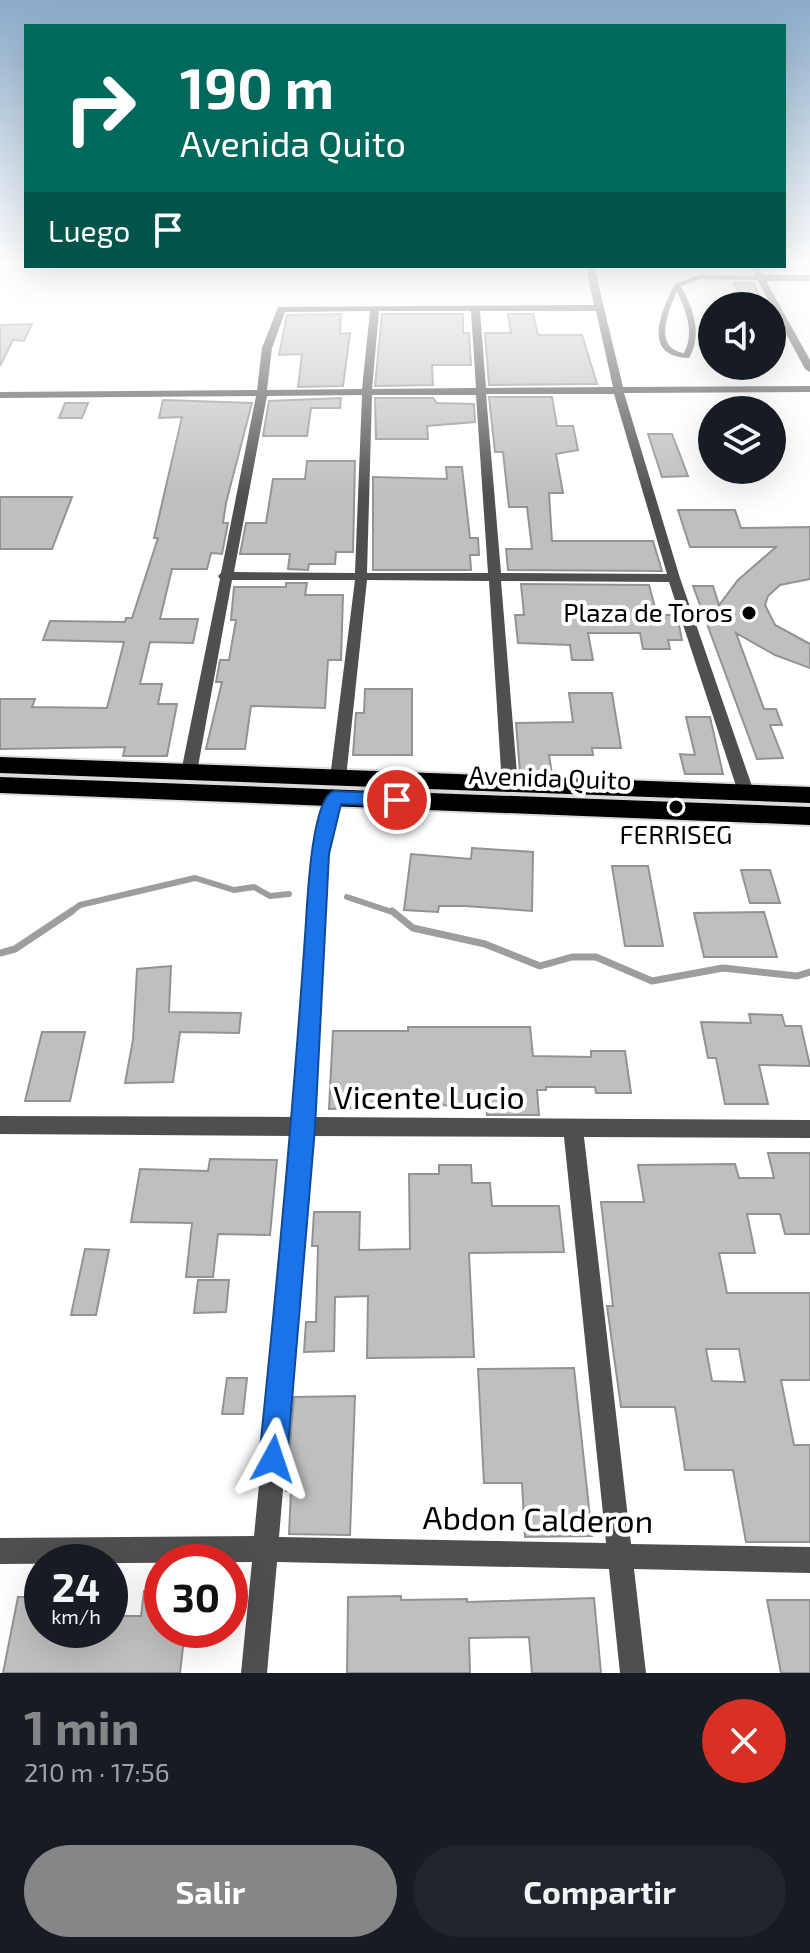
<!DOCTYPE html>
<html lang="es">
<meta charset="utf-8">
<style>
:root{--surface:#171b24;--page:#20242c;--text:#f1f3f6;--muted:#9ea1a6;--accent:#858687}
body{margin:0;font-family:"Exo 2",sans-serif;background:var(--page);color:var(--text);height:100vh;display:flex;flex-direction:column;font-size:30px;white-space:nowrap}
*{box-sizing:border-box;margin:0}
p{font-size:26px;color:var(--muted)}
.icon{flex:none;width:44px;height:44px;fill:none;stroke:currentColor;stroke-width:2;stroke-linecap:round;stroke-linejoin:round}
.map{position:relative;height:1673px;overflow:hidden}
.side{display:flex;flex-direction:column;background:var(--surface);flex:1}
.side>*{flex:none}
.top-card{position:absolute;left:24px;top:24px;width:762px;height:244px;border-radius:0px;box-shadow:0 8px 32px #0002;background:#00695c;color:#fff;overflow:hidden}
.fabs{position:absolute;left:698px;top:292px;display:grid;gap:16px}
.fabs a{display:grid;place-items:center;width:88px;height:88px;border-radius:50%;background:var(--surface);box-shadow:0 8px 32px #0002;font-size:40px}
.speed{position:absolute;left:24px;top:1544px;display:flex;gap:16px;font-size:40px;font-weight:700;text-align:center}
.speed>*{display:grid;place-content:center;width:104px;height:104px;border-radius:50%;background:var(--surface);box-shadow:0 8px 32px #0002;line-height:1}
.speed small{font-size:20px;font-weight:400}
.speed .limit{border:12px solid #d22;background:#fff;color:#111}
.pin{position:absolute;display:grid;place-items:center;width:68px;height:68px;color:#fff;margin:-34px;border:4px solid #fff;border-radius:50%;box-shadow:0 2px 8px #0007}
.me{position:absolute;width:88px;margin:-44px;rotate:5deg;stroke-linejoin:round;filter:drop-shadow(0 0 6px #0008)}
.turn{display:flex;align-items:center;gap:28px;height:168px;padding:0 24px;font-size:36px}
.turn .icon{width:104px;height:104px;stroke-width:2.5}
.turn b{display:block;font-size:56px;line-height:68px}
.then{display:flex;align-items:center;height:76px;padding:0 24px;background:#0003;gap:16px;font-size:30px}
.round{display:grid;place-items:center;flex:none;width:84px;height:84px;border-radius:42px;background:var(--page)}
.headline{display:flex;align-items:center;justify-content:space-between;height:136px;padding:0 24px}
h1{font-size:48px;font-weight:700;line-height:60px;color:var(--accent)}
.action{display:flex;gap:16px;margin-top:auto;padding:16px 24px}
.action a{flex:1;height:92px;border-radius:48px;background:var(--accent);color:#fff;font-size:32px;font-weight:700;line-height:92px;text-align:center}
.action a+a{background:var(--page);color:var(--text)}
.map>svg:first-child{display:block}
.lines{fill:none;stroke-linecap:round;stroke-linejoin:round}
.stream-far1{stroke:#9d9d9d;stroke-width:6}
.stream{stroke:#9d9d9d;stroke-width:7}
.building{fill:#bfbfbf;stroke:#939393;stroke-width:2;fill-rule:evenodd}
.highway-casing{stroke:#dbdbdb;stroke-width:4}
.lane{fill:#4f4f4f;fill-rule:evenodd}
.street{fill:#4f4f4f;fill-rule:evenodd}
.highway{fill:#000;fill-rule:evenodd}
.route{fill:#1a73e8;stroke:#114b97;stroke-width:2}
.poi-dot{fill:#000;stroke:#fff;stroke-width:3}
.labels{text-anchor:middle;stroke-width:8;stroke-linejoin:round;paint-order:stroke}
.poi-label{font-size:26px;fill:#000;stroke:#fff;text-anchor:end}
.street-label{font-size:26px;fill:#000;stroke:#fff}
.near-street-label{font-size:32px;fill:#000;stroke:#fff}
</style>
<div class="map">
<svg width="810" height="1673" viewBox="0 0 810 1673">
<rect width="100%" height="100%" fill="#fff"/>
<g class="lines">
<!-- stream-far1 -->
<path class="stream-far1" d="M347 897 395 913
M69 913 80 905 195 878 234 890 254 887 270 896 289 894"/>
<!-- stream -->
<path class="stream" d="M392 911 413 928 485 944 540 966 572 957H596L652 981 723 968 797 976 810 972
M0 953 15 949 72 911"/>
</g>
<!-- building -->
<path class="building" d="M734 283H753L762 301H743Z
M341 314 340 334 350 333 343 386 298 387 302 354 279 355 287 315Z
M382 314H463V333H469L471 365H432L433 385 375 386Z
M508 314H533L538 335H582L597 384 489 385 485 333H511Z
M32 324 24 341 13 340 0 366V325Z
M489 397H552L557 426H573L578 450 556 454 563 493H549L552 541H653L662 571 508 570 506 549H532L527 507H509L503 452H495Z
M341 398 340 408H311L307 436H263L269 401Z
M375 398H433L437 403 474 404 475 422 427 426 428 439H376Z
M163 400 252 403 226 503 223 523H228L222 554 211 553 207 569H172L160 619H198L193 643 150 642 140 684H162L158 704H177L167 756H123L125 747 0 749V699H35L32 707 107 708 124 642 43 640 50 621 125 622 126 618H132L158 538H154L182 417 159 418Z
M65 403H88L82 418H59Z
M648 434H672L688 476 662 477Z
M307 461H355L353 552H336L335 564H309L308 570 288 569 290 554H240L246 523H266L273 479H305Z
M446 467H462L470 538H478L479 555H470L471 570H373V477L447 479Z
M0 497H72L52 549H0Z
M678 510H735L741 528 810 527V579L780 585 768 596 765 605 775 625 810 644V668L775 655 736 633 764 709H776L782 725H770L783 758 757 759 693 586H713L719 605 738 580 776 547H690Z
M286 583H307L305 595H343L341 660H328L325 708 251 706 245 749H206L222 682H216L220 660H229L236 620H231L234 587H286Z
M521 584 649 585 657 615H677L682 640H668L670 649H643L640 633H588L593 660H572L570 645 518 643 515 615H524Z
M365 689H412V755H353L356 713H364Z
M569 693H612L621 748H592L593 755H549L552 774 520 773 516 723 573 722Z
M686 717H710L723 774H685L680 754 695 755Z
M472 848 533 852 532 911 465 906H439L438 912 404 910 411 854 471 859Z
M612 866H648L663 946H625Z
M741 870H770L780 903H750Z
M764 912 777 957H704L694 913Z
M171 966 169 1012 241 1013 239 1033 180 1032 173 1082 125 1083 133 1040 137 969Z
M749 1014 782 1015 785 1026H801L810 1066 759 1065 768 1104H725L716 1058H708L701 1022 751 1023Z
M408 1027H530L533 1056 591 1057V1051H625L631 1093H596L595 1087H546V1090H537L539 1115H487L486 1104 329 1109 333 1031H408Z
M42 1032H85L70 1101H25Z
M768 1153H810V1234H785L780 1214H747L755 1253H719L727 1293H810V1380H781L794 1445H810V1542H746L733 1470H685L675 1407H621L607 1306H613L601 1202H644L638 1165 735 1164 739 1178H774ZM706 1349H739L745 1382 712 1381Z
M210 1159 277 1160 270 1235 218 1234 213 1277H186L192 1223 131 1222 140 1169 208 1171Z
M439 1165H471L472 1183H490L492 1206H559L564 1252 469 1253 474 1357 367 1358 368 1296 335 1297 334 1351 304 1352 306 1322H316L318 1246H312L314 1212H360L359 1250 410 1249 409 1174H439Z
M85 1249 109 1250 96 1315H71Z
M198 1280H229L226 1312 194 1313Z
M574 1368 592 1536 525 1537 522 1483H484L478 1369Z
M227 1378H247L243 1414H222Z
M355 1396 350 1535 289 1534 291 1491H286L294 1397Z
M144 1591H162V1630H185L180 1673H3L18 1597H42V1630H110V1616H141Z
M401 1596V1600L467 1599V1602L594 1598 601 1673H532L529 1637 469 1638 470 1673H347L348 1597Z
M767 1600H810V1673H781Z"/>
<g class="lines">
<!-- highway casing -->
<g class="highway-casing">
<path id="highway" d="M0 757 810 787V803L0 773Z
M0 777 810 807V825L0 793Z"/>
</g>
<!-- lane -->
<path class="lane" d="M699 275 760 276 763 278 760 280 700 279 681 286C693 309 703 334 689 358 641 357 661 310 675 284ZM677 292C686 311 695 333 684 353 653 348 668 311 677 292Z"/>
<!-- street -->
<path class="street" d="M586 266H594L623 387 810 386V392L624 393 680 578 754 792 751 796H741L738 792 669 582 501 581 518 786 510 792 502 786 489 581 367 580 346 778 338 783 330 778 355 580H232L197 772 194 776H184L181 772 220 579 218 576 221 573 256 396 0 398V392L257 390 262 348 278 307 594 305ZM370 311 362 389 267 390 272 348 285 312ZM379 311H471L476 388 372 389ZM480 311H596L613 387 486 388ZM486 394H614L667 574 501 573ZM362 395 355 573 234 572 267 396ZM372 395H476L488 573H367Z
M750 266H758L763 275H810V281H766L810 360V372L805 369Z
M334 791 342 797 328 854 314 1117 810 1120V1138L584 1137 631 1544 810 1547V1573L634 1569 646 1673H620L609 1569 277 1562 267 1673H241L252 1562 0 1564V1538L254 1536 293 1136 0 1134V1116L295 1117 312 854 326 797ZM313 1136 564 1137 606 1543 279 1537Z"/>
<!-- highway -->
<use href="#highway" class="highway"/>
</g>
<!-- sky -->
<linearGradient id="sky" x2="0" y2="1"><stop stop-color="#8aabca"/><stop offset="0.53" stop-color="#fff"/><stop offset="1" stop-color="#fff" stop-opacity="0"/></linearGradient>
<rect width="810" height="495" fill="url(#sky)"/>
<!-- route -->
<path class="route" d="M334 791 397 794 406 800 397 806 341 804 329 854 315 1128 287 1459 283 1468 273 1472 263 1468 259 1459C277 1285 293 1111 305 936 307 912 310 798 334 791Z"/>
<!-- markers -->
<g class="poi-dot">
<circle cx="749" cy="613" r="8"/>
<circle cx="676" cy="807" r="8"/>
</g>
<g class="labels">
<!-- poi labels -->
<g class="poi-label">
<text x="733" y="622">Plaza de Toros</text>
<text x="676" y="844" text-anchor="middle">FERRISEG</text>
</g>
<!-- street labels -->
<g class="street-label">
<text transform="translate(550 778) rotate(2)" y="9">Avenida Quito</text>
</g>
<!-- near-street labels -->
<g class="near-street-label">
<text x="429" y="1109">Vicente Lucio</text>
<text transform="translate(538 1520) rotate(1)" y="11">Abdon Calderon</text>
</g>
</g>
</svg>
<div class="fabs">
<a><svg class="icon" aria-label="sound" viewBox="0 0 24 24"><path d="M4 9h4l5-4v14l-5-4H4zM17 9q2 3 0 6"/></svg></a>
<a><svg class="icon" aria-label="layers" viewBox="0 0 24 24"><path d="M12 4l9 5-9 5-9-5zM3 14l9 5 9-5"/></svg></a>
</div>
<div class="speed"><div>24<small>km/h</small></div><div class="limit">30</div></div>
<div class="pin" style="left:397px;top:800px;background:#d93025"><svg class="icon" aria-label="arrive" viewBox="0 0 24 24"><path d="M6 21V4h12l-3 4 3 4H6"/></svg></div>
<svg class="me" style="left:273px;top:1459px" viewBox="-20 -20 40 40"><path d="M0-17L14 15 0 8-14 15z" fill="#1a73e8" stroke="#fff" stroke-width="4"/></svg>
<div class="top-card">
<div class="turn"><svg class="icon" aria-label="right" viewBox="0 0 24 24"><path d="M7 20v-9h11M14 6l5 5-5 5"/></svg><div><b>190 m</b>Avenida Quito</div></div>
<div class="then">Luego<svg class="icon" aria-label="arrive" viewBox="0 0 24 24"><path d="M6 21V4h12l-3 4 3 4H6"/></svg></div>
</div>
</div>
<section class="side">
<div class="headline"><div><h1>1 min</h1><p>210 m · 17:56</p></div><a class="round" style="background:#d93025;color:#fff"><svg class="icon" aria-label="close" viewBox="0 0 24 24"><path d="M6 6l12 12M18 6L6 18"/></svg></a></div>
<div class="action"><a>Salir</a><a>Compartir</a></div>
</section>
